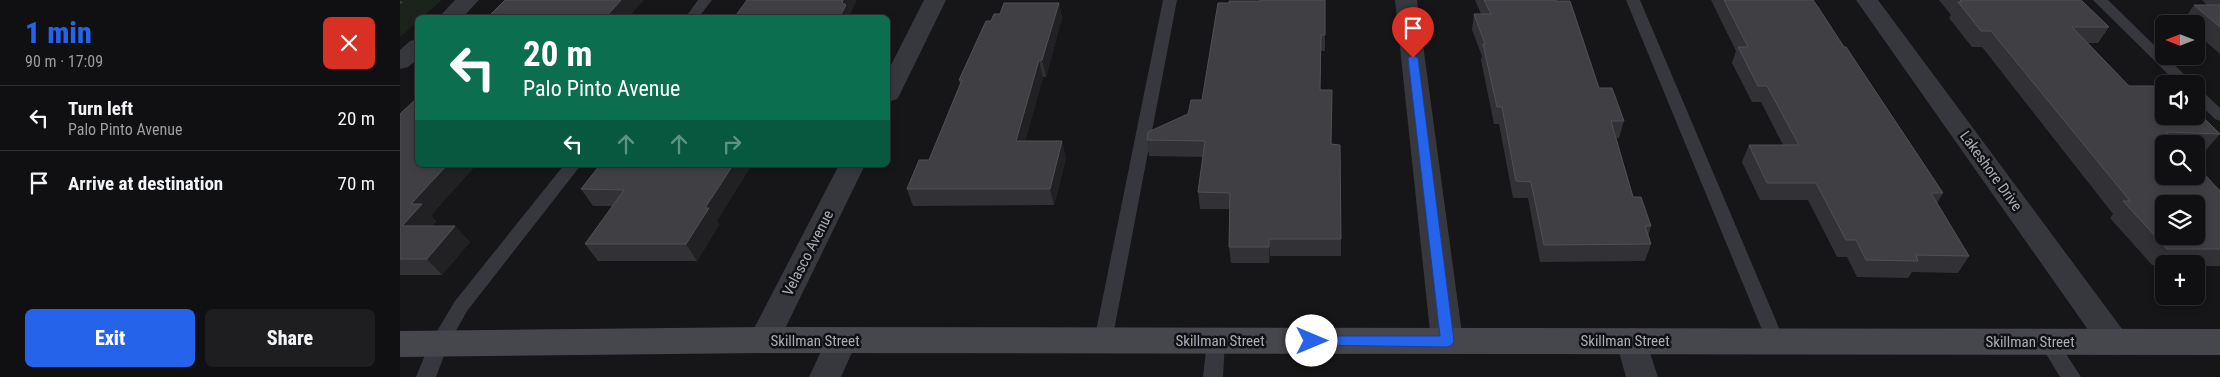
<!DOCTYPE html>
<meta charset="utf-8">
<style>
:root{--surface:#101012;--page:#1e1e20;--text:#f1f3f6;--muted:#9c9d9f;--line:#303032;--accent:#2563eb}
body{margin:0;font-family:"Roboto Condensed",sans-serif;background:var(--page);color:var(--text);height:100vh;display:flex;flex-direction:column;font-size:19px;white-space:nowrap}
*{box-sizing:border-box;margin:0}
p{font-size:16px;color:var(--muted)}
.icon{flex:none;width:28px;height:28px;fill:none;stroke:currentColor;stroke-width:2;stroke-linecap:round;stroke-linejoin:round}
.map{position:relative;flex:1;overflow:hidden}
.drawer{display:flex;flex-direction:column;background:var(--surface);width:400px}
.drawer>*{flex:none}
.guide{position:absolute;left:15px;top:15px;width:475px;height:152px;border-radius:8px;box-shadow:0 2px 8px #0003,0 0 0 1px var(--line);background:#0b6e4f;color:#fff;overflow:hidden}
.needle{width:32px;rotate:270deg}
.buttons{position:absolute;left:1755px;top:15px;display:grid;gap:10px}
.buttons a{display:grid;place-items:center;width:50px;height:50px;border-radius:8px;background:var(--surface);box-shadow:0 2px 8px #0003,0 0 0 1px var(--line);font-size:25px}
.pin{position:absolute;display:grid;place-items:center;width:42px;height:42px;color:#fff;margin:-51px -21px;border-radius:50% 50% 50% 0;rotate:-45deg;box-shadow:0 0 5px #0007}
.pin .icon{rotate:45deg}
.me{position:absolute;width:55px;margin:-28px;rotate:90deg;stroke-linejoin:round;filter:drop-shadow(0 0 4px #0008)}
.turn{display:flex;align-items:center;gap:18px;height:105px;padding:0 25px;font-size:22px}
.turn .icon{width:65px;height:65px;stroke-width:2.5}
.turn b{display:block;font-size:35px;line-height:42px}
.lanes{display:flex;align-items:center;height:48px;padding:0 25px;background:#0003;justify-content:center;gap:25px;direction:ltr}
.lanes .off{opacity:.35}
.round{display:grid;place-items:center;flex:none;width:52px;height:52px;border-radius:8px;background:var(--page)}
.headline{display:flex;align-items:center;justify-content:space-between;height:85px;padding:0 25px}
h1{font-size:30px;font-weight:800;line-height:38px;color:var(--accent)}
.primary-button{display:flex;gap:10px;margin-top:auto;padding:10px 25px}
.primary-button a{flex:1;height:58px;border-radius:8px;background:var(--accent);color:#fff;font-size:20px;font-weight:800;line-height:58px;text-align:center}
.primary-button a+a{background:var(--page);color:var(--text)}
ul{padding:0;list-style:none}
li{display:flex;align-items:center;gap:15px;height:65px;padding:0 25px;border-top:1px solid var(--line)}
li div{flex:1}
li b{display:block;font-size:19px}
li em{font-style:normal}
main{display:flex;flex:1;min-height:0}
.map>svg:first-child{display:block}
.green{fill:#1c231d}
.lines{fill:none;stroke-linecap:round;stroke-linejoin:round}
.path{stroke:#3d3f44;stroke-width:2.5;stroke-dasharray:2.5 3;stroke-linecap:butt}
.service{fill:#37383d;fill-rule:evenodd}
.minor{fill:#37383d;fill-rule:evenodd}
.secondary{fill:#45474d;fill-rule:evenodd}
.wall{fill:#323236}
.shaded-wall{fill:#212124}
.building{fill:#3f3f44;stroke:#4f5156;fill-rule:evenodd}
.route{fill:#2563eb;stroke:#184099}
.labels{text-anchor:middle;stroke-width:5;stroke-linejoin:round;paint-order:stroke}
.street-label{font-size:15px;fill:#a8adb8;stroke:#111113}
</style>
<main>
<section class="drawer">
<div class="headline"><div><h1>1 min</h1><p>90 m · 17:09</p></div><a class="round" style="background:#d93025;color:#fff"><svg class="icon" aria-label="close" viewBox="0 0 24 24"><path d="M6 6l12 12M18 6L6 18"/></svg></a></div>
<ul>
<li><svg class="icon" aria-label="left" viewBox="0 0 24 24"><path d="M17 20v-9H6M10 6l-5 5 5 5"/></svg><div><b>Turn left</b><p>Palo Pinto Avenue</p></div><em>20 m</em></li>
<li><svg class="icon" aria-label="arrive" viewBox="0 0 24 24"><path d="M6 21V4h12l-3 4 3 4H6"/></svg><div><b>Arrive at destination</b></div><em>70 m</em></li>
</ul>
<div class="primary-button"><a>Exit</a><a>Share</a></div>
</section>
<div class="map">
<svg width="1820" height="377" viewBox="0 0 1820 377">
<rect width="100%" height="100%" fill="#161618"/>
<!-- green -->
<path class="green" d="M0 0H42L22 17 18 18 17 22 0 37Z"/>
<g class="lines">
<!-- path -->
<path class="path" d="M0 3 4 0"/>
<!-- service -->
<path class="service" d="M298 0H312L298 18H285Z
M763 0H777L712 341 710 346 703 349 696 346 694 341Z
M1226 0H1240L1385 342 1383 347 1376 350 1369 347 1367 342Z
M1693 0H1708L1794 84H1778Z
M1796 88 1801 90 1820 108V121L1815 119 1796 101Z
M164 165H181L67 311 48 345 36 377H16L30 343 55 301Z
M816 333 823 336 825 341 823 377H803L807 341 809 336Z
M1648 334 1655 337 1681 377H1660L1639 342 1641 337Z"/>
<!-- minor -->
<path class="minor" d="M55 0H79L62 18H38Z
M524 0H546L500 94 497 99 488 102V71Z
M995 0H1017L1063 341 1058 350 1047 354 1036 350 1031 341Z
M1456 0H1478L1725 333 1730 342 1725 351 1714 355 1703 351Z
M18 39V59L8 67 0 69V50L10 41Z
M439 165H465L375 349 364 353 353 349 348 340Z
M441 328 452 332 457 341 441 377H409L430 332Z
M1232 328 1243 332 1258 377H1226L1216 341 1221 332Z"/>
<!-- secondary -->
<path class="secondary" d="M364 327 1820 329V355L364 353 0 357V331Z"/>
</g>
<!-- wall -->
<path class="wall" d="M925 0V51H921L920 90 931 144 941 239V256H870L869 263H831L829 247 830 209H800L798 192 803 157 749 156 747 140 788 114 802 100 829 3 860 1Z
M1075 0H1156L1199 88 1224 121 1219 138H1216L1233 197 1251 226 1248 236 1251 244 1245 261 1140 262 1128 198H1113L1099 124H1094L1081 60 1082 56 1072 30 1074 14H1081Z
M1311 0H1413L1444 47 1543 193 1537 203 1569 256 1558 273 1512 272 1508 278 1457 277 1447 257H1437L1408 200H1360L1342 162 1349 145H1383L1361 102H1352L1332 63 1336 51Z
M1539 0H1681L1709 27 1698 43H1688L1729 86 1820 134 1806 150H1796V144H1764L1820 191V266H1796V264H1764V265H1752L1710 218 1713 214 1582 47H1572L1549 18 1551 15Z
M1802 0H1820V54L1796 33V24H1786L1783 21 1794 5H1807Z
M659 3 662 18 646 77H643L625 141 666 157 654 205 513 206 507 189 529 160 560 84 559 80 591 21 600 14Z
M0 114 18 165H76L31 215 36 221 32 226H55L70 242 42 275H0Z
M200 165 317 221 319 225 297 261H198L185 244 213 206H193L181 189Z"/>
<!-- shaded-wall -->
<path class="shaded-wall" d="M221 0H244L228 18H205Z
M443 0H457L450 15 451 18H439L442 3Z
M659 3 662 18 646 77 642 60Z
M639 60 643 77 621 157 616 141Z
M662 141 666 157 654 205 650 189Z
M47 165H76L31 215 36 221 17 242 2 226 11 204Z
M333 165H352L317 221 319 225 297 261 286 244 305 208Z
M55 226 70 242 42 275 27 259Z
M869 239 870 256 869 263Z"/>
<!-- building -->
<path class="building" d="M105 0H221L205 18H87Z
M347 0H443L442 3 446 5 439 18H334Z
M860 0H925V35H921L920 90H932L931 144 940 145 941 239H869V247H829L830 193 798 192 805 141 747 140 748 132 788 114 791 100H802L818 3H829V1H860Z
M1084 0H1156V1H1170L1199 88H1212L1224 121H1211L1233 197H1241L1251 226H1245L1251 244 1144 245 1131 182 1116 181 1102 107H1097L1083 44H1085L1074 14H1091Z
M1324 0H1413L1418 7 1444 47H1446L1543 193H1531L1569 256 1516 255 1518 261 1466 260 1456 240H1446L1416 183H1367L1349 145H1399L1367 86H1358L1338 47H1348Z
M1560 0H1681L1709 27H1672L1729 86H1764V116H1796V110L1820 134 1766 132 1776 144H1764V176H1796V165L1820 191V249H1767L1723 201H1730L1591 31H1581L1558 2H1562ZM1764 204H1796V236H1764Z
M604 3H659L642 60H639L616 141H662L650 189H507L519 160H529L562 80H559L586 21H591L594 14H600Z
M1794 5H1820V27Z
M18 97V165H47L11 204H22L2 226H55L27 259H0V114Z
M200 165H333L305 208H309L286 244H185L224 190 181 189Z"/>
<!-- route -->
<path class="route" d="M1013 55 1018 58 1054 341 1052 345 1047 347 908 345 906 341 908 338 912 336H1040L1008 58Z"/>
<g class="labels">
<!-- street labels -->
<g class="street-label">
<text transform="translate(1591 171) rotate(54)" y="5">Lakeshore Drive</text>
<text transform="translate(408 253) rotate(-63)" y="5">Velasco Avenue</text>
<text x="415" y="346">Skillman Street</text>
<text x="820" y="346">Skillman Street</text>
<text x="1225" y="346">Skillman Street</text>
<text x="1630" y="347">Skillman Street</text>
</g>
</g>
</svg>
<div class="buttons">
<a><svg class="needle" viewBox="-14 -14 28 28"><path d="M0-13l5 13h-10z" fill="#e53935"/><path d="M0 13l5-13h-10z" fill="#9c9d9f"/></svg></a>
<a><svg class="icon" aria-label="sound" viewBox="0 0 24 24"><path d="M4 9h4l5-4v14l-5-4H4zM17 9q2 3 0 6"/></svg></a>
<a><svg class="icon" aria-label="search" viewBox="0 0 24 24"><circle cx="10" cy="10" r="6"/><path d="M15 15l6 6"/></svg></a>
<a><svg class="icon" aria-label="layers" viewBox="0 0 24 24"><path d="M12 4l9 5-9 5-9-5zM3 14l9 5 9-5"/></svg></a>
<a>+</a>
</div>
<div class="pin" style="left:1013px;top:58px;background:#d93025"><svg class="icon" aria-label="arrive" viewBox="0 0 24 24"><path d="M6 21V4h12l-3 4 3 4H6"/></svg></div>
<svg class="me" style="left:912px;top:341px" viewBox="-20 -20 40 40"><circle r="19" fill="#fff"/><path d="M0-13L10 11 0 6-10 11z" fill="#2563eb"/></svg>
<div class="guide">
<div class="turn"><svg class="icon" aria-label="left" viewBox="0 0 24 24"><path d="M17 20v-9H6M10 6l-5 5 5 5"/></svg><div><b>20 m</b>Palo Pinto Avenue</div></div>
<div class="lanes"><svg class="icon" aria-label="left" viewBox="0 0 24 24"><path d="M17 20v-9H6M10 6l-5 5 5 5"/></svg><svg class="icon off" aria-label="ahead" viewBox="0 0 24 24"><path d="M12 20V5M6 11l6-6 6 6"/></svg><svg class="icon off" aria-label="ahead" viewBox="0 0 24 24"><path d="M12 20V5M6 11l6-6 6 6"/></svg><svg class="icon off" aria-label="right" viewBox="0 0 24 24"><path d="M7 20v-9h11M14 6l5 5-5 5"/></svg></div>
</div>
</div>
</main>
